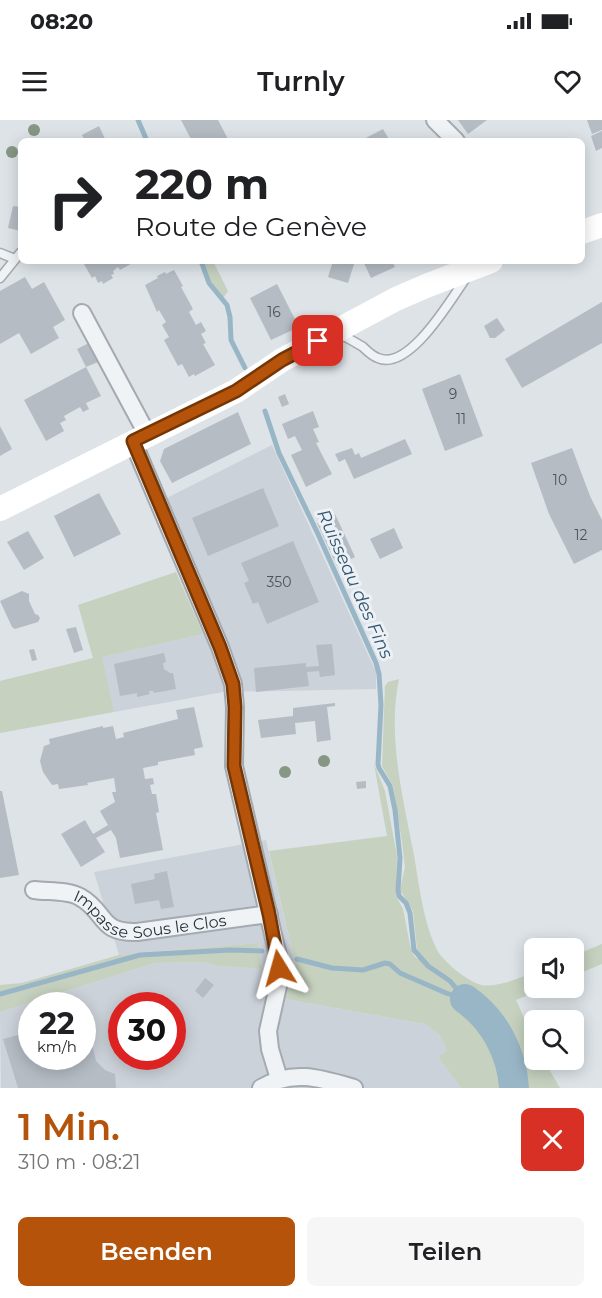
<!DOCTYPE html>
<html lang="de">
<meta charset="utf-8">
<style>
:root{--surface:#fff;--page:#f6f6f6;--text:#202124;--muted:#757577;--accent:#b45309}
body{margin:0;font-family:Montserrat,sans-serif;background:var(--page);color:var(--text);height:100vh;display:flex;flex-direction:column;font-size:22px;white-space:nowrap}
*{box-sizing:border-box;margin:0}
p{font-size:20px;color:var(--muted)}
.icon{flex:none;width:33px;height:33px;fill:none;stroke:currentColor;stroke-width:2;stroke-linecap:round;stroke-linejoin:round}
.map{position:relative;height:968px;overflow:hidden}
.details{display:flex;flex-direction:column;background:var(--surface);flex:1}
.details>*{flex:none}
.hud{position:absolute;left:18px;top:18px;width:567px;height:126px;border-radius:9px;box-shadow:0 3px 15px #0003;background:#fff;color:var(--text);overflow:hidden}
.fabs{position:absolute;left:524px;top:818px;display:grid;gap:12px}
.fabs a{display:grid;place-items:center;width:60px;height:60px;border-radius:9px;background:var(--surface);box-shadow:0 3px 15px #0003;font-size:30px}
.speed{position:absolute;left:18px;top:872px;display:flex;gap:12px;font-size:30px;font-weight:700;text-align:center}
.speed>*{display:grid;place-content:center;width:78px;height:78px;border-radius:50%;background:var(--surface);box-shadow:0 3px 15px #0003;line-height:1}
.speed small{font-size:15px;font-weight:400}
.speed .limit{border:9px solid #d22;background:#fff;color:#111}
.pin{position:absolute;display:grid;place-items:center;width:51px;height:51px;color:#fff;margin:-26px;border-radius:12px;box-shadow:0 3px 9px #0006}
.me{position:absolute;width:66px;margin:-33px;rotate:352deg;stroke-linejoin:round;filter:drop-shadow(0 0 4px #0008)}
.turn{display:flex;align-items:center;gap:21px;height:126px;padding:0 18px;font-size:27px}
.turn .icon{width:78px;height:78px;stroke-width:2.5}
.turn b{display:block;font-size:42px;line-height:51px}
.round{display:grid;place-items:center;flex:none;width:63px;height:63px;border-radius:9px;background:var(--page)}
.summary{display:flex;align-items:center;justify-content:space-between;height:102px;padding:0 18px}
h1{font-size:36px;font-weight:600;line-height:45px;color:var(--accent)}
.cta{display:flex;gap:12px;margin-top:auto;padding:12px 18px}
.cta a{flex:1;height:69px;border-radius:9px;background:var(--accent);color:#fff;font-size:24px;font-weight:600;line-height:69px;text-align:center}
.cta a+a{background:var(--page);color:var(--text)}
.status{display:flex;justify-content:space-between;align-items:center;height:42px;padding:0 30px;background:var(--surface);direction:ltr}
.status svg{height:16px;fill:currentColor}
header{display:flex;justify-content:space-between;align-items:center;height:78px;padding:0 18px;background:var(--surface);font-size:27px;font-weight:600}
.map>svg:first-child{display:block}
.built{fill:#ccd2d9;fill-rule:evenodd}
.green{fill:#c6d1bf}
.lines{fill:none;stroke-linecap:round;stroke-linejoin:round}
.stream{stroke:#99b6c7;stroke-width:5}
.river{stroke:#99b6c7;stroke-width:30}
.building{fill:#b5bcc4}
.service-casing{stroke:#a3aab1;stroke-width:11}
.minor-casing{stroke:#a3aab1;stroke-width:20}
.service{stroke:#f0f3f5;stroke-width:8}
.minor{stroke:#f0f3f5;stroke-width:16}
.secondary{stroke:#fff;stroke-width:24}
.tree{fill:#879785}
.route-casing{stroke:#753606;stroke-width:15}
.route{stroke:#b45309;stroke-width:10}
.labels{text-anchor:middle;stroke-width:6;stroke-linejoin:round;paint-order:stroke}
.number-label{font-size:14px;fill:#4a545f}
.street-label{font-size:16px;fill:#27323d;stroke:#edf1f5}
.water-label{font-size:18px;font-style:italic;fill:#325770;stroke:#edf1f5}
</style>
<div class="status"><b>08:20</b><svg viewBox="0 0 49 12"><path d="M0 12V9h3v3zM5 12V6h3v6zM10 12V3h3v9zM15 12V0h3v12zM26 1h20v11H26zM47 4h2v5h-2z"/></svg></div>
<header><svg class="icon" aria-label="menu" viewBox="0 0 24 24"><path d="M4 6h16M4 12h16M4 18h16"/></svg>Turnly<svg class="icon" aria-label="heart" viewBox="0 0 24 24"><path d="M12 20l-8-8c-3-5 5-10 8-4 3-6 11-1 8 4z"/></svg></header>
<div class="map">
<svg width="602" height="968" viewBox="0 0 602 968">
<rect width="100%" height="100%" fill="#dde3e7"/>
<!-- built -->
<path class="built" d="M272 325 376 552V569L223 572 114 592 101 537 203 514 151 386Z
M266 720 296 847 285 879 425 904 439 914 447 930 438 937 461 968H1L0 892 155 843 202 842 219 846 262 849 258 823 119 835 94 752ZM32 885H82V936H32ZM122 885H172V936H122Z"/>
<!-- green -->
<path class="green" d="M201 141H213L228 171 223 178 209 163Z
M176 452 203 514 102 537 114 592 0 613V561L93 538 78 485Z
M399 559C387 616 403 678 414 735 419 765 423 800 436 828 442 841 467 861 481 865 497 868 520 858 534 852V867H547L516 880 534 920V939H543L560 968H461L438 937 447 930 439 914 425 904 285 879 296 847 269 731 387 716 374 644 385 671 397 736 396 776 403 789 410 825 414 836 418 839 413 791 400 770 405 747 402 722 393 666 382 646 385 566 388 562Z
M258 823 262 849 219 846 202 842 155 843 0 892V865L22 863 119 835Z
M602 824V844L573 856V836Z"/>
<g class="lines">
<!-- stream -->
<path class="stream" d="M138 0 147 21
M201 141 209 163 227 185 230 197 231 220 245 248
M265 291 279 333 318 414 376 543 379 554 381 585 378 644 379 648 390 666 395 690 400 738 398 770 399 776 406 783 410 793 414 830 428 846 450 861 465 879
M297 839 332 848 363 850 385 843 390 844 400 853 446 873 464 879
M0 874 140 835 230 830 262 831"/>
<!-- river -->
<path class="river" d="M465 879C494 899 512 933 514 968"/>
</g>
<!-- building -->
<path class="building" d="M181 0H218L229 21H192Z
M458 0H487L468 14Z
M587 0H602V10L592 14Z
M99 6 106 21H85L82 15Z
M383 9 390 21H360Z
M602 11V28L596 31 591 16Z
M13 86 21 87V111L8 108Z
M85 141H136L120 150 118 147 113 151 114 154 111 155 113 158 103 164 102 161 98 163 95 156 92 158 84 144Z
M333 141H355L348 163 328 157Z
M363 141H392L395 147 371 158Z
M174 150 183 166 181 167 193 189 189 192 196 205 201 202 206 211 201 214 206 223 203 224 215 245 195 256 194 254 189 257 182 244 178 246 164 220 169 217 162 205 166 202 159 190 157 192 145 165 158 158 157 156 165 152 166 154Z
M25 157 32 169 44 162 65 200 53 207 59 218 31 234 19 213 0 224V171Z
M277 164 299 207 271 220 250 178Z
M602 182V223L522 268 505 239Z
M497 198 505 210 495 218H490L484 206Z
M89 223 98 242 86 247 101 276 86 283 89 289 83 292 80 287 64 296 66 300 60 303 64 311 46 321 24 280 86 247 77 229Z
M460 254 483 316 445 331 422 269Z
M285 274 289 284 282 287 278 277Z
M313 291 319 307 313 309 319 322 316 323 332 354 306 367 291 335 302 330 295 316 288 319 282 304Z
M238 292 251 324 172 363 160 341 164 329Z
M0 306 12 329 0 336Z
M405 319 412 334 354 359 345 339 339 342 335 334 352 328 355 335 359 333 361 338Z
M572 328 590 376 602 400V430L574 444 549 394 531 343Z
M263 368 279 406 208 436 192 398Z
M99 373 121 414 74 437 54 396Z
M335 394 355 437 337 446 317 403Z
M394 408 403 428 380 439 370 419Z
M28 411 44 438 24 450 7 422Z
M293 421 319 482 267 504 258 482 253 484 244 463 249 461 241 443Z
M22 471 29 474V481L35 494 38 495 40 498 38 502 15 509 12 507 0 481Z
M76 507 83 530 74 533 66 509Z
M332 524 335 555 320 557 319 551 307 552 309 566 256 572 254 548 306 543V547L319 546 316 525Z
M34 529 37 540 32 541 29 530Z
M164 533 166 542 163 543 164 549 170 553H173L176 569 154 573 153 571H149L150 574 137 577V573L120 576 114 544Z
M335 583V586L327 587 331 620 317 622 315 601 295 603 296 614 261 618 258 600 293 596V588Z
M194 587 203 627 194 629 195 635 158 642V645L143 648 145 659 153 658 154 664 150 665 152 674H156L159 692 156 693 163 730 120 738 116 718 111 710 96 718 105 732 81 747 61 714 85 700 93 714 108 705 100 691 115 682 112 672H116L114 658 87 663 88 665 59 669 58 664 52 665 43 652 40 641 44 626 50 624 49 619 103 606V608L113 606 116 619 124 617 123 613 178 599 176 590Z
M366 661V668L357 669 356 662Z
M0 671H2L19 755 0 758Z
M167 751 174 787 161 789 159 780 135 784 131 764 155 759 154 754Z
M205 858 214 865 203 878 195 871Z
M89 913 96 941 105 950 115 954 116 968H18L3 919 18 915 24 932 32 930V936H82V915Z"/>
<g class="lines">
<!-- service casing -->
<g class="service-casing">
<path id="service" d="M0 133 15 139
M0 158 21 132
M339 213C347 218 355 222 363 227 367 231 372 236 378 238 409 252 451 179 466 158"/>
</g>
<!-- minor casing -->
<g class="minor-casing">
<g id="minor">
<path d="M435 0 456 21"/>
<path d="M82 193 147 314"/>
<path d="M133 322 220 527 233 564 235 587 234 646 278 836V866L268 911 270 929 279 959"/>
<path id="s1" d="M34 770C48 772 68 770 80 777 107 792 98 813 137 812L269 794"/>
<path d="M261 968C293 949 320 958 354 968"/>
</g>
</g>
<!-- service -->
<use href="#service" class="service"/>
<!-- minor -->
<use href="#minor" class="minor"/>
<!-- secondary -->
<path class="secondary" d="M582 112 602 105
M0 389 236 271 282 240 396 179 426 166 491 141"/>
</g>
<!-- trees -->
<g class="tree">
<circle cx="34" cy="10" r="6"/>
<circle cx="12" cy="32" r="6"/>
<circle cx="324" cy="641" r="6"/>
<circle cx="285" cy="652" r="6"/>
</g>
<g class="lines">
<!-- route casing -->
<g class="route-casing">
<path id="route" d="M279 848 269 794 234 646 235 587 233 564 220 527 133 321 236 271 282 240 318 221"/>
</g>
<!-- route -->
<use href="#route" class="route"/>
</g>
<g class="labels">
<!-- number labels -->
<g class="number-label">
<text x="274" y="197">16</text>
<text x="453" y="279">9</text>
<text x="461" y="304">11</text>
<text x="560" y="365">10</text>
<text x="581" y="420">12</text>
<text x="279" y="467">350</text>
</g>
<!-- street labels -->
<g class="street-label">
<text dy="6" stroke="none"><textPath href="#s1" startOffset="124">Impasse Sous le Clos</textPath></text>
</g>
<!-- water labels -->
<g class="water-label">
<text transform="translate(355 464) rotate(66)" y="6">Ruisseau des Fins</text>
</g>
</g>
</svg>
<div class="fabs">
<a><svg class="icon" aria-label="sound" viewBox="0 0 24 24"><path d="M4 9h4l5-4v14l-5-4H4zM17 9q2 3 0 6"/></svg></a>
<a><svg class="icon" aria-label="search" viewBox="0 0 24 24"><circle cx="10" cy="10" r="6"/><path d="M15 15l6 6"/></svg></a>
</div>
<div class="speed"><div>22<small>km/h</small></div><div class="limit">30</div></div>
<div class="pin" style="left:318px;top:221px;background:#d93025"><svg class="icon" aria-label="arrive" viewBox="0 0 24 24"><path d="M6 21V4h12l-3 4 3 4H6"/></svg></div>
<svg class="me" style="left:279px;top:848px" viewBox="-20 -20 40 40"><path d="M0-17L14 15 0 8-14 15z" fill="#b45309" stroke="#fff" stroke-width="4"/></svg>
<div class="hud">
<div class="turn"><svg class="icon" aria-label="right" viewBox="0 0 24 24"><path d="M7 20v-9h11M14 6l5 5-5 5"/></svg><div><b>220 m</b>Route de Genève</div></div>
</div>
</div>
<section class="details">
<div class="summary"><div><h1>1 Min.</h1><p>310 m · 08:21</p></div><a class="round" style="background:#d93025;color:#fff"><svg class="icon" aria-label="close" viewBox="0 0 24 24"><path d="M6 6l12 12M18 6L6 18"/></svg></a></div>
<div class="cta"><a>Beenden</a><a>Teilen</a></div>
</section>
